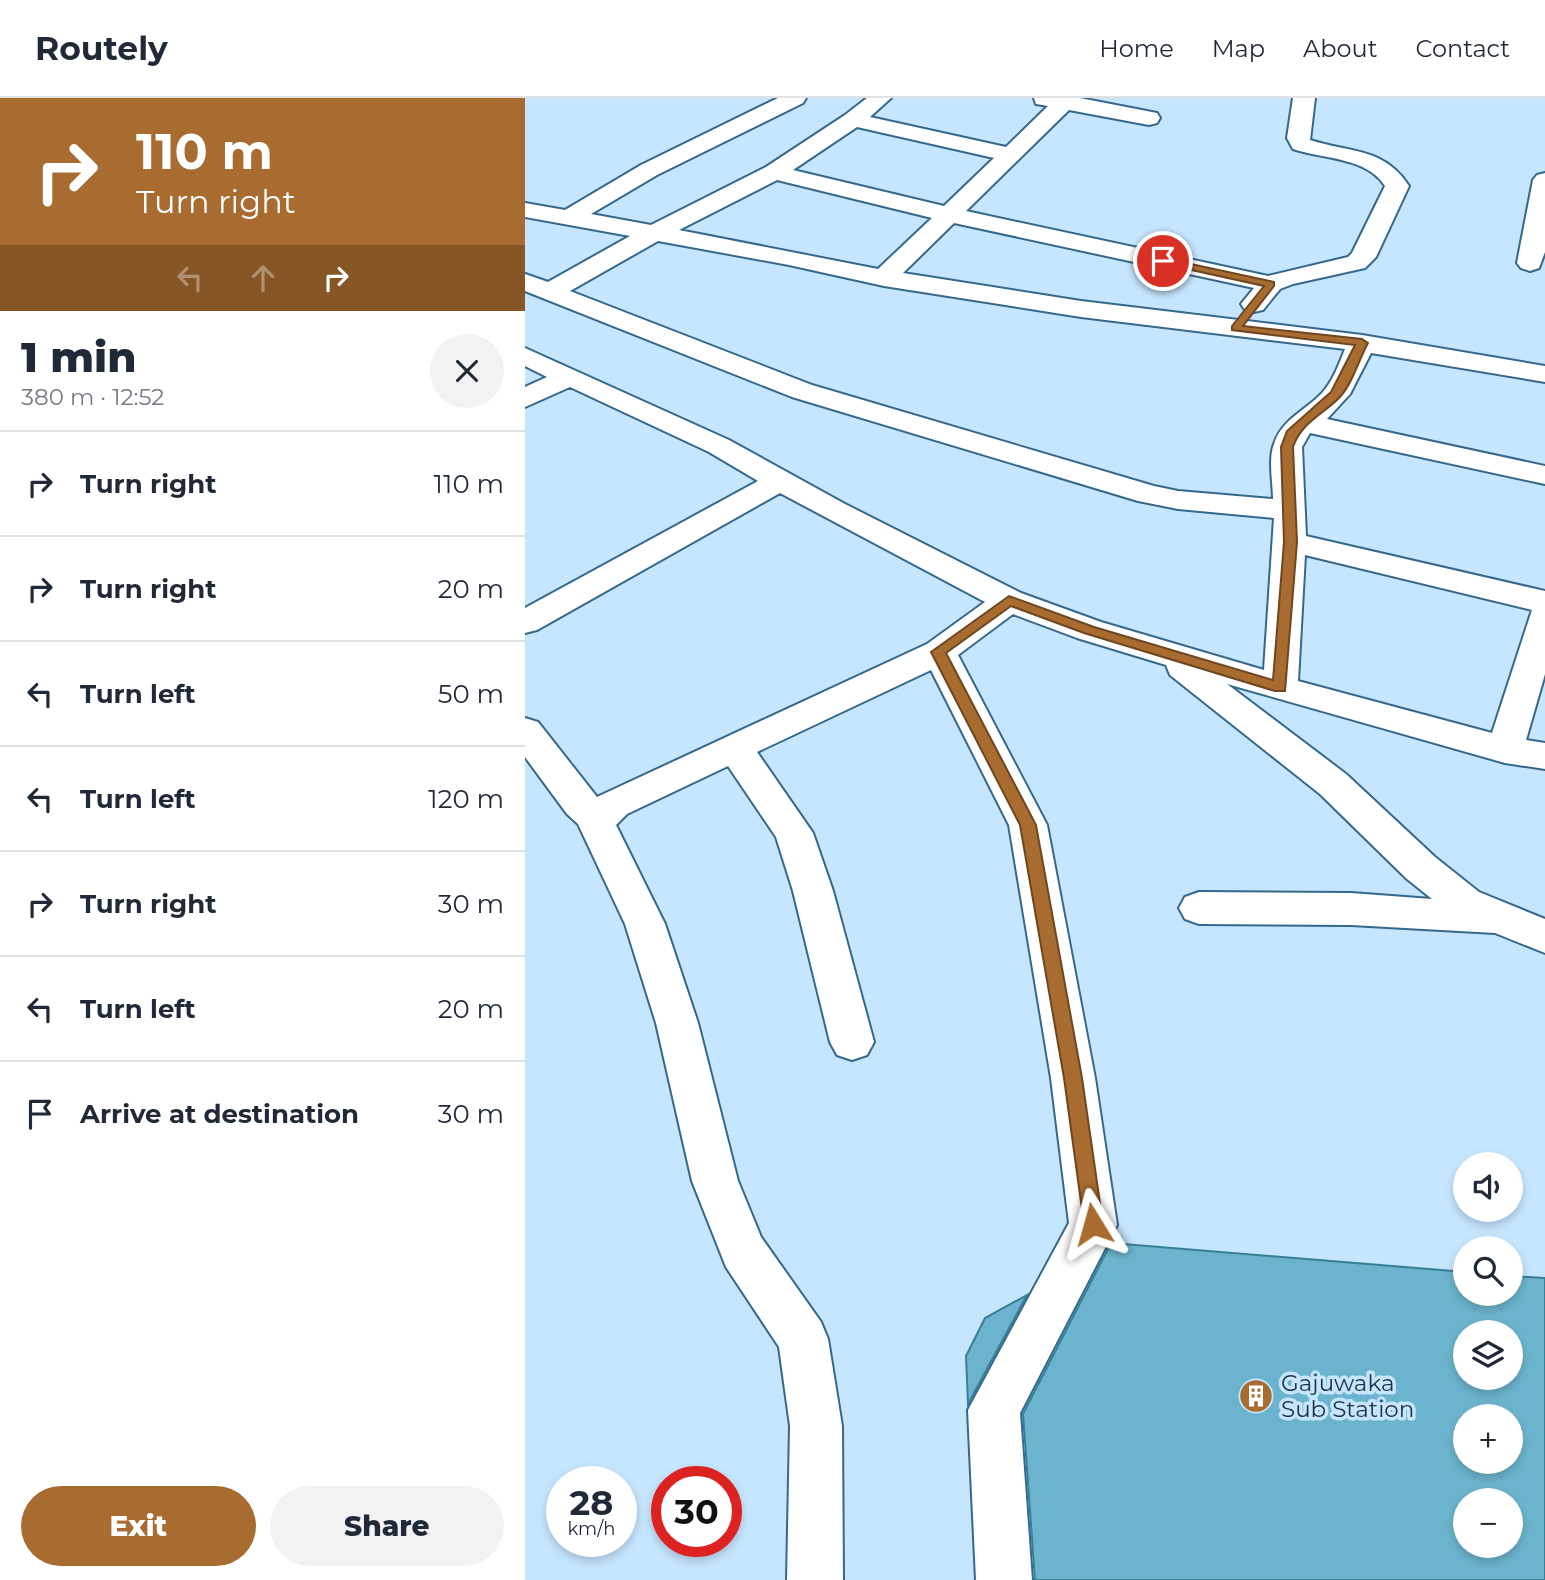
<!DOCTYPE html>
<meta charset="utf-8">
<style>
:root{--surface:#fff;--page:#f2f2f3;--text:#1f2937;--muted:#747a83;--line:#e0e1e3;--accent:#a96c30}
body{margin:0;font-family:Montserrat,sans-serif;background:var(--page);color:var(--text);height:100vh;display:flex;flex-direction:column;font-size:26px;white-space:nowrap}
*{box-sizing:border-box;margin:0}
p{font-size:23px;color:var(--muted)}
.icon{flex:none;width:38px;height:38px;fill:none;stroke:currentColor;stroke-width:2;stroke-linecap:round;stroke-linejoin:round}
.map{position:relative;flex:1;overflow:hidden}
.details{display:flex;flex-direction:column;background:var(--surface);width:525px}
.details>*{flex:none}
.banner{background:#a96c30;color:#fff;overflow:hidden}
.buttons{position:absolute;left:928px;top:1054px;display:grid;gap:14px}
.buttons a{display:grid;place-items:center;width:70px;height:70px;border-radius:50%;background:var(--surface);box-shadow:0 4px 10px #0003;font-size:35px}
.speed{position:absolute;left:21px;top:1368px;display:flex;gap:14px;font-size:35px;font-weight:700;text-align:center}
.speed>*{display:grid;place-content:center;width:91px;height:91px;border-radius:50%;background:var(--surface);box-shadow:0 4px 10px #0003;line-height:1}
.speed small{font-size:18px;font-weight:400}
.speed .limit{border:10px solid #d22;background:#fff;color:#111}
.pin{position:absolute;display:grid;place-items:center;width:60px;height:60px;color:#fff;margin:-30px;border:4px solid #fff;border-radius:50%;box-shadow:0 2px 7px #0007}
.me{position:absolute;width:77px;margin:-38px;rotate:352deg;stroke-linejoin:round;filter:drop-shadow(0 0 5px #0008)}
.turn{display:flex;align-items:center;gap:24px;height:147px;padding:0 21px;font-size:32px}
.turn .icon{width:91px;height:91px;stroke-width:2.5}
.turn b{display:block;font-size:49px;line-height:60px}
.lanes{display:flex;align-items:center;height:66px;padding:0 21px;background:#0003;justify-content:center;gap:35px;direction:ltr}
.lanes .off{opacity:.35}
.round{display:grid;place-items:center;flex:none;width:74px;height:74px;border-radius:37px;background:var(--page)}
.head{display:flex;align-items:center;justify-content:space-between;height:119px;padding:0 21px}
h1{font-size:42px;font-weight:800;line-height:52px}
.primary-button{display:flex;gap:14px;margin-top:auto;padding:14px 21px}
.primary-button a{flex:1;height:80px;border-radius:42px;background:var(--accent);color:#fff;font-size:28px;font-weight:800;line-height:80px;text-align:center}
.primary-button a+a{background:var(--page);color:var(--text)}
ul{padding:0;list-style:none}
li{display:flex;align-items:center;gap:21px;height:105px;padding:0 21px;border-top:2px solid var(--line)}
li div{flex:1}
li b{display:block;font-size:26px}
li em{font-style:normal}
header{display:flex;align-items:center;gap:42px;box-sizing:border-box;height:98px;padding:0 35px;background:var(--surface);border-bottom:2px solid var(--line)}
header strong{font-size:33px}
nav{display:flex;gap:38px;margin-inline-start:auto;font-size:24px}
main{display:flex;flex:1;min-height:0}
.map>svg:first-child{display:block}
.building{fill:#6cb4cd;stroke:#367f97;stroke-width:2;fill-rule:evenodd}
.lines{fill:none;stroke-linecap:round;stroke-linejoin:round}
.minor-casing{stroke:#35688d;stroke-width:4}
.minor{fill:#fff;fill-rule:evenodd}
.route{fill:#a96c30;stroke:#6e461f;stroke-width:2}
.labels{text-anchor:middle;stroke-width:7;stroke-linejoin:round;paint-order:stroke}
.near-poi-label{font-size:23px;fill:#1e3344;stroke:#c6e6ff;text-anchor:start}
</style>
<header>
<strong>Routely</strong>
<nav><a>Home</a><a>Map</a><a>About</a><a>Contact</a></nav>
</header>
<main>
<section class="details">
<div class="banner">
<div class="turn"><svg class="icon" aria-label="right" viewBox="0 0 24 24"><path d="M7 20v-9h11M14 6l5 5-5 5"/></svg><div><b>110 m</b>Turn right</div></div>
<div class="lanes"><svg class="icon off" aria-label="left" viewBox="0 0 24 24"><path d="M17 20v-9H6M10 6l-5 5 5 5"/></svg><svg class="icon off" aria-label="ahead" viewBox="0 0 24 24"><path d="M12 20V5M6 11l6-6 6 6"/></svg><svg class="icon" aria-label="right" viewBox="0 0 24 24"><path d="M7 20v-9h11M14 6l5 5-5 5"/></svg></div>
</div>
<div class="head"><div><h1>1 min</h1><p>380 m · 12:52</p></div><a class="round"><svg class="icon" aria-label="close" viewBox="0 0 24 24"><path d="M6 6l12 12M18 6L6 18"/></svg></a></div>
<ul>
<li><svg class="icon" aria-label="right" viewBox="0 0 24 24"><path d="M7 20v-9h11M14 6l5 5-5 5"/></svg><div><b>Turn right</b></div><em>110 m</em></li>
<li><svg class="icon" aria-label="right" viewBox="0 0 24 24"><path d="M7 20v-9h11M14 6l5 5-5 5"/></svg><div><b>Turn right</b></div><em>20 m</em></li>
<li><svg class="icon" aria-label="left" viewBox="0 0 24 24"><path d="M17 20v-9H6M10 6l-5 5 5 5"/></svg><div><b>Turn left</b></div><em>50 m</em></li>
<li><svg class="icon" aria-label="left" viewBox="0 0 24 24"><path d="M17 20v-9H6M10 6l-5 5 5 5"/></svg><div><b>Turn left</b></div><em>120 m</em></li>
<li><svg class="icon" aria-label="right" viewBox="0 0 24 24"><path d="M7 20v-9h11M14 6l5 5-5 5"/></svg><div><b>Turn right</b></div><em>30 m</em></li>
<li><svg class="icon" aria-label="left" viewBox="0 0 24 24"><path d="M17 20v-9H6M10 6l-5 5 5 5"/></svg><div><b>Turn left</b></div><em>20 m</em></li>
<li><svg class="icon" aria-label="arrive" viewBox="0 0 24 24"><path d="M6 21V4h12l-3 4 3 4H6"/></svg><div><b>Arrive at destination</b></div><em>30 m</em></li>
</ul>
<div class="primary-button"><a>Exit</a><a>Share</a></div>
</section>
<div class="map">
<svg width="1020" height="1482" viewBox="0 0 1020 1482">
<rect width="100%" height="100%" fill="#c6e6ff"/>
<!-- building -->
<path class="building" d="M586 1145 940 1174V1195H985V1178L1020 1180V1482H510L498 1316ZM940 1234H985V1279H940ZM940 1318H985V1363H940ZM940 1402H985V1447H940Z
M502 1197 443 1306 441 1258 460 1220Z"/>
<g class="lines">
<!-- minor casing -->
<g class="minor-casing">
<path id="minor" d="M253 0H281L278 5 132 77 66 116 126 127 241 69 320 17 342 0H366L345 19 481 49 523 8 511 6 509 0H555L632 15 635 20 632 25 624 27 544 12 441 113 743 178 823 159 827 155 860 88C842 59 797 61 768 51L762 40 768 0H790L785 42C825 55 859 49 884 88L851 159 840 170 768 186 755 191 738 212 729 214 720 212 716 206 729 190 429 125 378 175 556 203 837 237 1020 268V284L846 255 825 296 802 321 1020 368V386L785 335 777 349 781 438 1020 493V576L1001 642 1020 645V671L980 665 702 586 821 676 910 759 954 794 1020 821V855L970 835 826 827 674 826 660 821 654 810 660 799 674 794 826 795 907 801 882 781 795 696 645 577 641 567 552 540 488 516 433 557 522 727 570 980 592 1127 495 1315 507 1482H451L443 1312 544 1125 526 980 484 727 406 572 232 654 288 735 308 793 349 944 342 957 327 962 312 957 305 944 268 793 251 739 203 668 102 716 91 727 140 826 173 925 213 1083 236 1139 296 1224 303 1241 317 1328 318 1482H262L265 1328 254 1249 201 1169 167 1083 131 925 100 826 53 726 42 716 0 659V620L13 624 72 699 402 546 460 504 255 395 12 532 0 535V510L233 383 184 354 45 289 0 309V289L22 279 0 268V250L204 342 320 406 496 495 576 524 739 572 749 420 653 411 613 403 267 299 0 193V176L23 184 105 138 0 119V105L40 112 116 67ZM332 29 469 60 419 108 268 72ZM252 82 407 120 353 171 154 132ZM133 143 264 167 359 188 556 219 820 251C814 266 808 283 797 295 780 313 757 321 749 346 743 361 748 385 748 401L653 393 629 388 287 287 45 193ZM780 457 1007 512 967 635 773 583Z
M1020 75V154L1014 170 1005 173 996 170 992 165 1008 82 1012 77Z"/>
</g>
<!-- minor -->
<use href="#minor" class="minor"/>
</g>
<!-- route -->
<path class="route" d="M638 160 749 184V188L718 228 837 241 843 245C834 261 827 287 814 300 797 317 776 325 768 349L772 444 760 593H750L559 535 486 508 421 555 511 727 557 980 578 1126 575 1133 568 1136 561 1133 559 1126 539 980 495 727 406 554 484 498 569 529 748 582 759 444 756 349 762 333 806 294 830 247 707 232V228L739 188 635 165 633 163Z"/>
<!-- icons -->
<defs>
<g id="building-disc" transform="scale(1.75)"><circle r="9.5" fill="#a96c30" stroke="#c6e6ff"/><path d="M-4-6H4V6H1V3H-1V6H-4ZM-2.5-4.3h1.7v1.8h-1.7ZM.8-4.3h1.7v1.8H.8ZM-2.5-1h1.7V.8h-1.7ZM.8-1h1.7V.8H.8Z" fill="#fff"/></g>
</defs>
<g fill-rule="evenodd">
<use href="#building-disc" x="731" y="1298"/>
</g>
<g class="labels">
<!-- near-poi labels -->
<g class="near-poi-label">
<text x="756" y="1293">Gajuwaka<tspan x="756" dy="26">Sub Station</tspan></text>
</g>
</g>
</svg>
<div class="buttons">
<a><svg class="icon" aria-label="sound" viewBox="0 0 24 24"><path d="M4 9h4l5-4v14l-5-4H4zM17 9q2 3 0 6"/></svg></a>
<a><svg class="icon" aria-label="search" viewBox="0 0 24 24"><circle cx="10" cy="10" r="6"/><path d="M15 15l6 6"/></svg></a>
<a><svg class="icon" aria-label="layers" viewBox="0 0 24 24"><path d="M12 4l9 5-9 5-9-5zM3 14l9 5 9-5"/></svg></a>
<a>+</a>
<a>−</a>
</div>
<div class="speed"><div>28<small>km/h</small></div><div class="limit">30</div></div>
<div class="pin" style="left:638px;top:163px;background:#d93025"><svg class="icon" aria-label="arrive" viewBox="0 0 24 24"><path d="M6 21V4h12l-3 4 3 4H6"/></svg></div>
<svg class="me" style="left:568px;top:1126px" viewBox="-20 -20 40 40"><path d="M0-17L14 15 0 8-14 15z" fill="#a96c30" stroke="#fff" stroke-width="4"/></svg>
</div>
</main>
